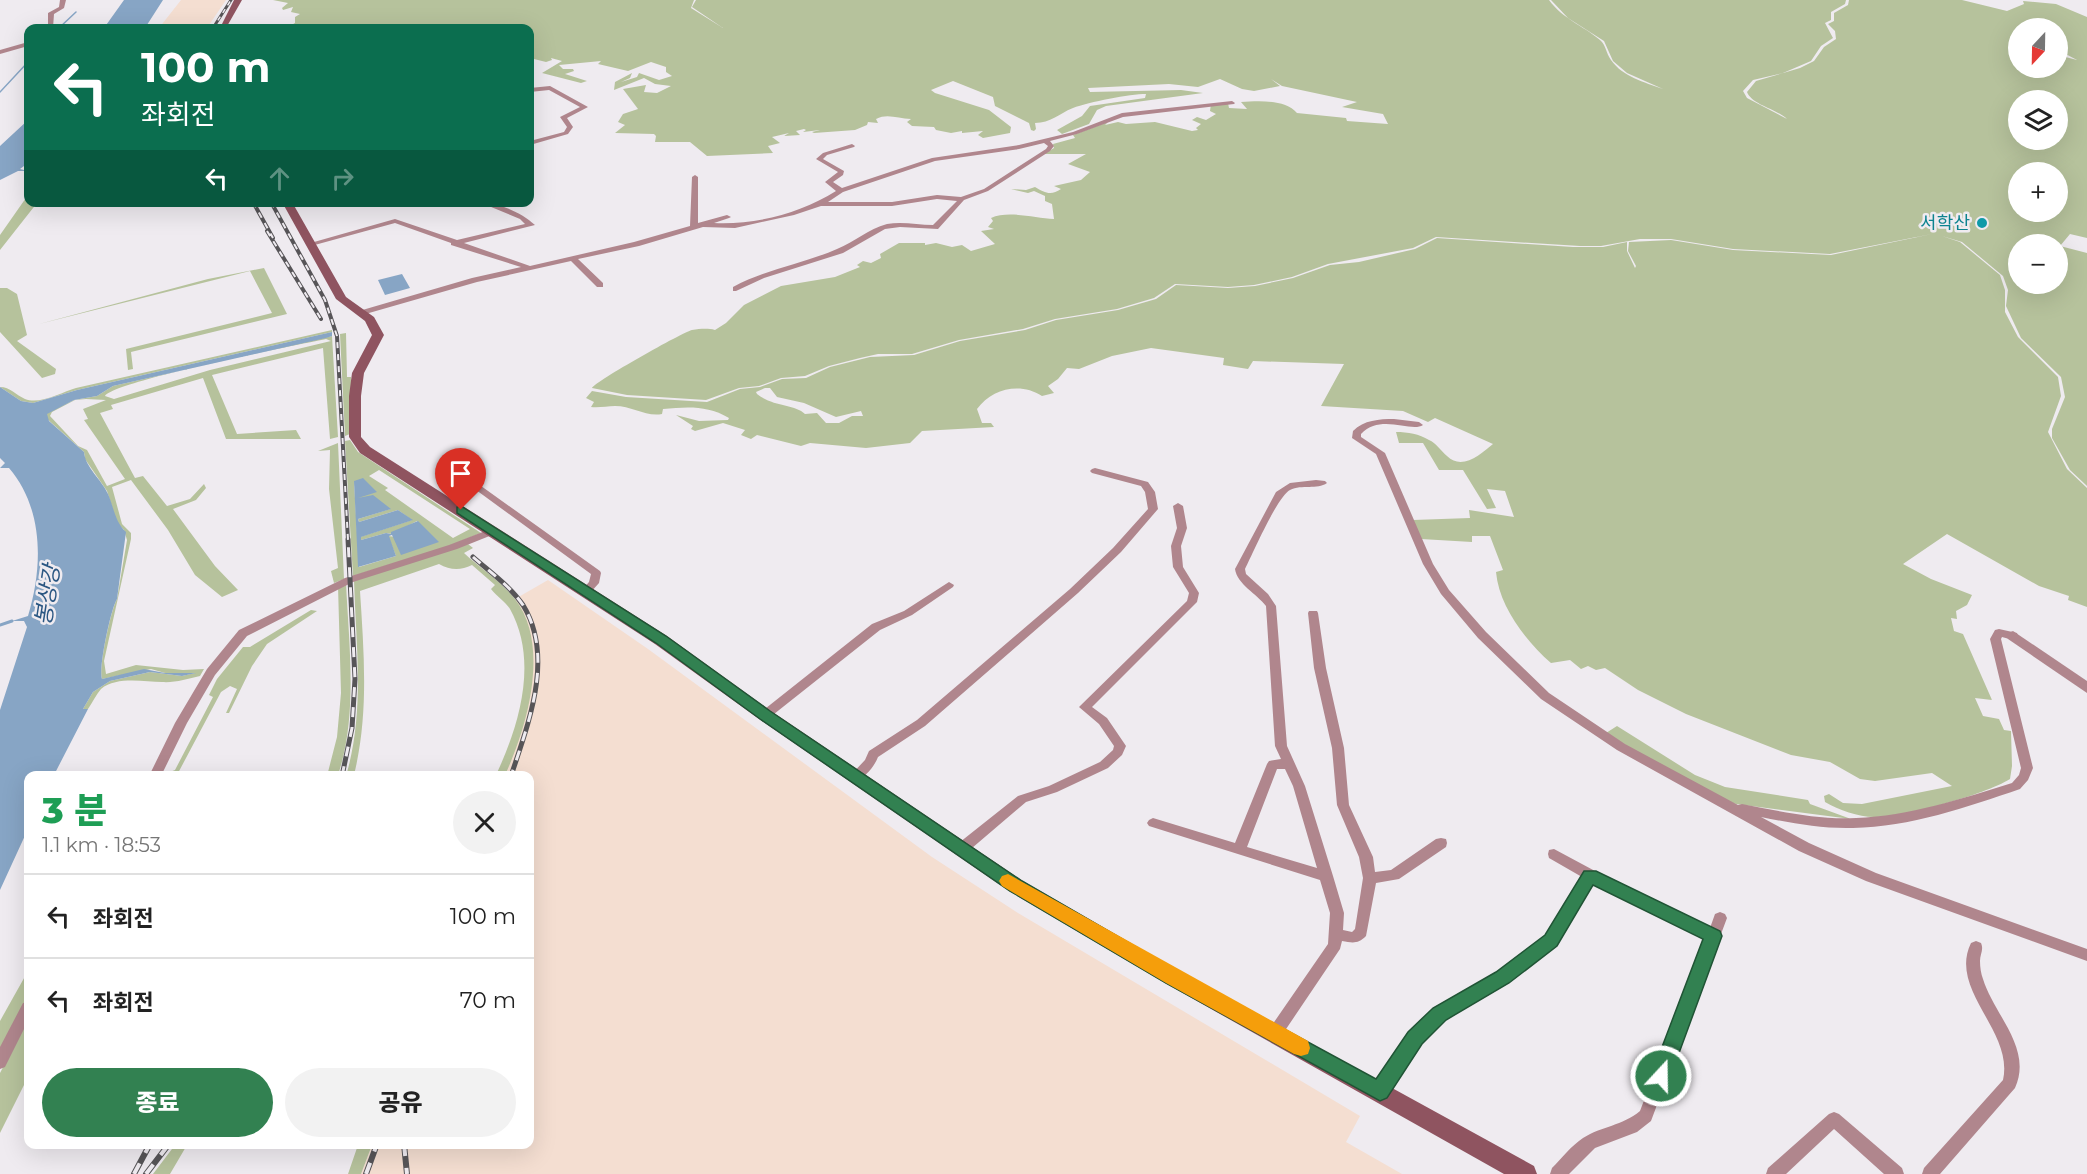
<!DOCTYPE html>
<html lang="ko">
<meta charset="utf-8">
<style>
:root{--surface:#fff;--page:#f2f2f2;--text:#222;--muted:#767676;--line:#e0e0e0;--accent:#328151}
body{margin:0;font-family:Montserrat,"Noto Sans KR",sans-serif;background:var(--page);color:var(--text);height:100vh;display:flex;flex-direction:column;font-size:22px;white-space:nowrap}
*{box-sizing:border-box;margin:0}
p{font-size:20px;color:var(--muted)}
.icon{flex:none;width:33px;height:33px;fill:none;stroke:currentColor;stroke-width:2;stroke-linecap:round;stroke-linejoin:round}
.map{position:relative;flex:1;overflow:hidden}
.details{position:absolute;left:24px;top:771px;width:510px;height:378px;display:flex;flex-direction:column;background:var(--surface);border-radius:12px;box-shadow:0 6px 24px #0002}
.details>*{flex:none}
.banner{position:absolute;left:24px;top:24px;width:510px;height:183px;border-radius:12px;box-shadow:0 6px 24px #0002;background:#0b6e4f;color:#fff;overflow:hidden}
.needle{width:39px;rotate:202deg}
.controls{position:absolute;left:2008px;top:18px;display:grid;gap:12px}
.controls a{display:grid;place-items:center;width:60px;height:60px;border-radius:50%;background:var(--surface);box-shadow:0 6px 24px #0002;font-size:30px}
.pin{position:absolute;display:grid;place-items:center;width:51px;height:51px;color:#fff;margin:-62px -26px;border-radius:50% 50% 50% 0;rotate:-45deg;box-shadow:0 0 6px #0007}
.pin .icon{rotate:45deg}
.me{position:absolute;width:66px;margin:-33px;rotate:21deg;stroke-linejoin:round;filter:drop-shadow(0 0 4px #0008)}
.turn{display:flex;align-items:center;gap:21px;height:126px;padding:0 18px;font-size:27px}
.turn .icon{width:78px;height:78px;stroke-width:2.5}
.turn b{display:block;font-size:42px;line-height:51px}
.lanes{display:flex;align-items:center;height:57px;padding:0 18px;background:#0003;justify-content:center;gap:30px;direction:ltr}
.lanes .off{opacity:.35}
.round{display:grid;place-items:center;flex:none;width:63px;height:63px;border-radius:32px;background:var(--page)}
.headline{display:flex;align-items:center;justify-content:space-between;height:102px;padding:0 18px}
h1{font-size:36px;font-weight:800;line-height:45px;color:#1e9e55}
.button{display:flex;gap:12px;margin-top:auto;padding:12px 18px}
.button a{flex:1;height:69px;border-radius:36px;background:var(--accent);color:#fff;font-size:24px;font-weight:800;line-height:69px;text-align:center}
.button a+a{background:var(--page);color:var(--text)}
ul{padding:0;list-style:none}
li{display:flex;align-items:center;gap:18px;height:84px;padding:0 18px;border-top:2px solid var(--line)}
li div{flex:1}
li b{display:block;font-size:22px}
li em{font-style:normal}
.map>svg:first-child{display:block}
.industrial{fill:#f4ded1}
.green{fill:#b6c29c;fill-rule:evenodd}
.water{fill:#87a5c5}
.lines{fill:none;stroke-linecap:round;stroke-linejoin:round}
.stream-far1{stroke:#87a5c5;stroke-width:1.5}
.stream{stroke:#87a5c5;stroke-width:3}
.minor{fill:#b0868d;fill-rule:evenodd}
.tertiary{fill:#b0868d;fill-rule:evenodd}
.secondary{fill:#8f5460;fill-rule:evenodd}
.rail-far3-casing{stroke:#575558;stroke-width:3}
.rail-far2-casing{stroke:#575558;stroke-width:4}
.rail-far1-casing{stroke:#575558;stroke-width:5}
.rail-casing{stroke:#575558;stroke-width:6}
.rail-far3{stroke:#efebf0;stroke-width:1.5;stroke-dasharray:4.5;stroke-linecap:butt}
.rail-far2{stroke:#efebf0;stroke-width:2;stroke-dasharray:6;stroke-linecap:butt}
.rail-far1{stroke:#efebf0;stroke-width:3;stroke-dasharray:10;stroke-linecap:butt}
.rail{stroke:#efebf0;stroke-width:4;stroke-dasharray:12;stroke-linecap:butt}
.route{fill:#328151;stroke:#205435;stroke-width:1.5}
.slow{fill:#f59e0b}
.culture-dot{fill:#0f9aa8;stroke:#efebf0;stroke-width:2}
.labels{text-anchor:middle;stroke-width:5;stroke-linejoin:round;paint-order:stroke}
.far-culture-label{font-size:18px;fill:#0d838f;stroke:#efebf0;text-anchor:end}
.water-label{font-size:22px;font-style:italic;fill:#2a5682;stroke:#efebf0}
</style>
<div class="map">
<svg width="2087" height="1174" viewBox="0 0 2087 1174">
<rect width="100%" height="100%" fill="#efebf0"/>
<!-- industrial -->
<path class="industrial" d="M181 0H226L207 28H159Z
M548 580 648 649 932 857 1018 913 1360 1116 1346 1142 1402 1174H361L372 1145 530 1144V776L504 775 519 735 530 643 526 621 515 599Z"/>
<!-- green -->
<path class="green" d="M273 0H694L691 8 723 28 692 7 696 0H1549C1563 19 1582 25 1600 40 1606 45 1606 53 1611 60 1623 77 1644 82 1663 89L1627 73 1613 61 1604 41 1568 18 1551 0H1846L1845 4 1831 12V20L1825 23 1833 38 1821 46 1811 61 1783 73 1753 80 1743 91 1747 98 1787 119C1777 109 1752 105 1747 92L1756 81 1800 68 1814 61 1824 47 1836 39 1835 31 1828 24 1834 21V13L1848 5 1849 0H1962L2007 11 2024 4 2023 1 2056 4 2087 17V238L2070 234 2060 246 2087 253V486L2070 470 2052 438V429L2065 397 2061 377 2021 338 2006 306 2008 290 2003 276 1962 242 1942 236 1960 242 2000 275 2005 290V312L2018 337 2058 377 2061 396 2048 432 2067 469 2087 488V607L2068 600 2069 596 2039 586 1947 534 1903 564 1931 579 1972 595 1967 605 1956 611 1957 619 1951 618 1954 631 1963 634 1992 700 1975 698 1983 716 1999 719 2004 730 2011 731 2012 766 2010 779C1984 795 1904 817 1874 817 1858 817 1839 810 1825 802L1824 796 1829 794 1843 803 1862 804 1952 786 1932 773 1875 781 1860 779 1830 762 1791 755 1686 714 1638 690 1605 668 1596 670 1588 666 1581 669 1570 660 1551 663C1525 640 1499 606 1496 572L1503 570 1490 536H1472V542L1421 539 1413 520 1470 518 1469 510 1514 517 1505 491 1487 489 1496 508 1487 509 1463 470H1439L1423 443H1399L1396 432C1408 432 1419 434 1429 440 1436 443 1441 451 1447 456 1462 471 1481 454 1493 444L1435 418 1428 422 1403 411 1321 406 1344 364 1253 361 1248 369 1223 365 1224 358 1151 348 1112 356 1079 369 1067 368 1058 379 1048 386 1054 393 1042 396C1021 382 992 388 977 409L982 423H991L994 427 922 431 910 443 866 448 810 443 801 446 757 435 751 439 741 435 745 430 723 423 695 431 691 429 693 426 676 415 699 421 728 420 729 418C707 405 687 407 663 409L662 414C646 417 632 406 615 406 607 406 599 408 591 407L594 402 586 398 592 391 626 397 707 402 740 389 760 387 782 379 806 378 830 367 870 357 914 355 960 341 1025 330 1056 320 1118 310 1156 299 1176 285 1228 288 1255 286 1293 278 1330 265 1359 262 1415 249 1437 238 1573 247H1603L1627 242V251L1635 268 1636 266 1628 251 1629 242 1671 240 1733 250 1831 255 1932 234 1830 254 1733 249 1671 239H1640L1601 246H1580L1436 237 1413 248 1328 264 1292 277 1254 285 1228 287 1175 284 1154 298 1117 309 1055 319 1023 329 959 340 912 354H878L860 358 829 366 805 376 781 378 759 386 739 388 706 400 627 395 592 388C596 381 683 332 692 330 700 329 707 328 715 330L726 323 744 305 781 286 835 277 860 267 857 265 863 261 871 263 881 258 880 254 899 243H925V245L936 243 952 247 962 245 971 251 995 244 981 231 994 229 988 227 993 221 991 218C1008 210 1035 218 1054 219L1052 204 1045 201V196L1034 191 1028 193 1011 189 1026 190 1035 187C1045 193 1051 196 1061 189L1054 186 1081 180 1090 172 1068 164 1086 154H1044L1054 148 1053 144 1075 138 1073 135 1108 122 1105 125 1118 122 1126 124 1155 122 1192 131 1198 130 1196 128 1201 124 1192 120 1197 117 1206 120 1216 114 1210 111 1211 104 1228 103 1229 108 1247 109 1241 102C1258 101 1285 99 1297 113L1346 118 1347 121 1388 124 1383 114 1342 107 1357 102 1282 86 1271 79 1280 86 1254 91 1242 89 1220 79 1198 87 1169 84 1088 88 1090 92 1181 90 1203 93 1106 106 1097 110 1089 124 1062 134 1057 130 1082 116 1090 106 1145 98 1146 94C1130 94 1089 102 1073 108 1058 114 1051 123 1035 123L1036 129 1034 131 1031 130 1029 123 995 106 993 97 953 81 931 90 935 93 989 110 1011 127 1010 133 983 138 978 135 983 131 962 133V131L951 133 936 130 934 127 912 126 907 122 911 119C898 119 888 113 876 119L878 123 868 122 867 125 855 130 814 133 812 132 820 130 803 132 806 130 804 129 796 131 800 135 784 136 789 133 772 137 780 143 768 146 773 153 707 156 690 142H655L656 136 654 134 615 133 625 125 618 122 623 114 638 109 623 89 646 85 644 92 657 93 671 86 655 84 644 78 614 90 615 82 632 73 630 78 621 82 637 77 639 73 659 80 672 76 666 72V67L651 62 628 71 598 64 601 61 559 65 563 69H573L574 71 565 74 587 81 581 83 542 73 562 61 551 58 552 60 546 62 530 58V28H286L295 23V17L300 14 291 12 293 7 283 10 282 8 288 3ZM2019 28H2058V53L2060 51 2077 60 2058 55V68H2019ZM2019 100H2058V140H2019ZM2019 172H2058V212H2019ZM2019 244H2058V284H2019ZM765 388H770L777 397 804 403 836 417 861 411 863 416H852L839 423H826L817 413 805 414C795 404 773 407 757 394L756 392Z
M28 195V202L37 203 0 250V235Z
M264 268 287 314 131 352 133 369 128 370 126 349 272 313 250 271 39 324 208 279Z
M0 288H7L17 294 27 335 17 341 56 369 55 374 42 378 0 332Z
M332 330V332L77 390 33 403 21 401 0 387C10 387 16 395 25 399 40 405 62 392 76 388Z
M346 333 347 377H351L350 434 345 436 340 334Z
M332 336 338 437 330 439 323 348 212 375 237 434 296 430 301 439H226L203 378 111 405 113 409 100 413 135 478 143 476 167 506 190 499 204 484 206 488 196 500 173 509 215 566 238 590 222 597 195 575 168 530 131 480 112 487 122 524 131 533V539L104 661 106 674 136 665 183 670 204 669 200 676C188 679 174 683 162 682 144 682 117 676 101 689 96 695 92 703 88 709H83L93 692 110 681 150 672 182 676 195 673H165L151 669 102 679C98 669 111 609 117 599L127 540 124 530 117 523 107 491 85 459 84 452 46 418 47 413 74 400 97 396 113 386ZM326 339 331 341 210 370 114 399 105 396C114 381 297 345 326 339ZM86 399 106 400 83 409 88 419 84 420 125 479 107 486 87 450 78 446 50 416 52 412 75 400Z
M350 440 358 452 481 533 446 547 353 576 345 441ZM379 470 470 529 453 538 385 490 388 488 369 476ZM354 481 357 498 390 509 358 519 359 522 398 510 412 520 360 537 361 540 386 533 392 534 417 521 438 542 388 536 396 556 359 567Z
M338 443 344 579 334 583 331 571 338 568 329 489 330 450 318 451Z
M468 544 473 548 464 553C480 568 502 582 515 599 551 645 527 728 505 775H496C519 726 539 661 510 609 506 602 496 596 491 589L495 585 472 565C460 571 450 570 439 564L360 591C364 654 369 714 354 775L346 776C365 712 356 647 354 581Z
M346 583C349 646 358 715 338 775L327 776 337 737 341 693 338 586Z
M311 610 317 611 267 644 252 666 229 713H226L237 689 230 686 221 692 177 775 160 776 175 770 213 697 209 695 217 679 243 647H250Z
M1617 726 1695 775 1725 787 1808 800 1810 804 1851 819 1736 804 1717 797 1658 765 1606 733Z
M28 971V1000L0 1054V1021Z
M28 1019V1077L0 1133V1073Z
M175 1145H187L170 1174H153Z
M358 1145H372L361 1174H348Z"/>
<!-- water -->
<path class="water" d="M124 0H163L145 28H104Z
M28 120V163L20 169 28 171H18L0 180V146Z
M402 274 410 288 385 295 378 280Z
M332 332V336L326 338 113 386 97 396 74 400 47 414 49 421 84 452C85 467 102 480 108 494 114 508 115 522 126 532L117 599C111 608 98 669 102 679L144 669 165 673H196L182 676 150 672 110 681 93 692 83 709H88L54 775 28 776V829L0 890V710L27 627 24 621H12L28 616C43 567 44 509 9 468H0L5 463 0 458V387L21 401 33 403 77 390Z
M363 478 377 492 358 498 373 495 391 509 358 519 359 522 398 510 413 520 361 537V540L386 533 391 534V532L418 521 439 542 401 555 392 535 389 536 396 556 358 567 354 481Z"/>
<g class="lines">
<!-- stream-far1 -->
<path class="stream-far1" d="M59 28 76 12
M0 92 28 62"/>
<!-- stream -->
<path class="stream" d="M0 625 12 621"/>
<!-- minor -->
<path class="minor" d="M60 0H66L64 8 54 14 53 28H48V13L59 7Z
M28 42V46L0 54V50Z
M550 86 588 107 567 118 573 127 568 134 530 145V141L564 132 567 127 560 117 580 107 549 90 530 92V88Z
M1232 101 1235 103 1234 104 1123 117 1077 134 1050 141 1054 146 1050 151 988 191 964 200 938 229 900 227 885 229 843 253 764 278 736 291H733V287C766 269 803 264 837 249 855 242 868 229 887 224 902 221 918 225 933 225L957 201 937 199 892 206H821L794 215 735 228 703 227 639 246 578 259 603 283V287H597L571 261 477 282 362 315 358 313 359 311 472 278 521 267 451 245V243L395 223 311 246 307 244 395 219 457 240 525 224 520 219 479 202C497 202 521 212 535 225L464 243 530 266 634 242 690 226 692 177 695 175 698 177V223L727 215 731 217 729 218 714 223C756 225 801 213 836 191L825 182 838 172 816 159 823 153 852 144 855 146 854 147 827 155 823 159 844 171 843 175 833 182 842 188 932 158 1019 145 1073 132 1122 113ZM1044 143 1048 146 1046 149 984 189 961 197 937 195 892 202H828L843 192 935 161 1019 149Z
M1394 419 1419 422 1423 425C1411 433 1381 413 1361 434V437L1385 453 1433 564 1449 590 1486 632 1549 693 1625 744 1738 805 1742 804C1779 811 1817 820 1856 818 1909 816 1961 799 2012 783L2019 775 2021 768 1990 639 1995 630 1999 629 2017 633 2018 636 2017 639 2013 640 2002 637 2001 639 2033 768 2028 780 2020 789C1967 807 1910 827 1853 828 1822 829 1791 823 1761 817L1809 843 1876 873 2087 949V961L1866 881 1799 851 1617 750 1541 699 1478 638 1441 594 1423 564 1376 454 1352 438 1353 431C1364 420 1379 419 1394 419Z
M449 463 600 571 601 573 599 583 590 593H582L581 591 589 582 591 574 446 468 444 466Z
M1095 468 1148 482 1155 492 1158 509 1121 552 1078 593 925 726 878 757C874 767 863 782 851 780L849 777 865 760 869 751 917 720 1070 589 1113 548 1148 509 1145 492 1141 486 1092 473 1090 471 1092 469Z
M1316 480 1325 481 1327 483C1317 490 1302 484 1290 490 1277 497 1253 553 1245 569L1246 574 1268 594 1276 606 1287 746 1305 786 1333 876 1344 913 1343 930 1352 932 1355 929 1363 878 1359 857 1337 805 1332 748 1314 668 1308 613 1309 611H1317L1318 613 1326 668 1344 748 1349 805 1373 857 1375 872 1391 870 1436 839 1441 838 1446 839 1447 843 1446 847 1399 879 1376 883 1366 936C1358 944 1353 943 1342 941L1340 949 1280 1038 1275 1040 1270 1038 1268 1033 1270 1028 1328 944 1330 913 1320 880 1149 826 1147 823 1149 820 1153 818 1235 843 1267 764 1269 761 1281 759 1275 746 1266 606C1257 594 1237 584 1235 569L1276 492 1290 483ZM1277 769H1285L1293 786 1317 868 1247 847Z
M1178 503 1183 506 1187 528 1181 546 1183 567 1199 593 1197 602 1092 707 1107 718 1124 743 1126 746 1122 755 1108 768 1057 792 1026 802 965 854 960 855 955 854 954 850 955 846 1018 796 1049 786 1100 762 1113 750 1114 746 1099 724 1079 707 1187 601 1189 593 1173 567 1171 546 1177 528 1173 506Z
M493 528 498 531 497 533 457 549 353 582 247 636 215 675 187 723 161 776H149L175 723 207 669 239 630 345 578 449 545Z
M949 582 954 585 953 587 912 615 880 630 769 718H761L759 715 761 712 872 624 904 611Z
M1554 849 1595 871 1710 928 1715 914 1720 912 1725 914 1727 918 1651 1121 1637 1132 1595 1148 1569 1174H1550L1552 1168C1562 1158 1571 1146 1583 1138 1602 1126 1622 1126 1640 1111L1705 939 1593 882 1556 944 1507 982 1444 1019 1420 1043 1384 1096 1379 1098 1374 1096 1371 1091 1410 1033 1434 1009 1497 974 1546 936 1582 877 1549 858 1548 854 1549 850Z
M1976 941 1981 943C1984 950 1980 954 1980 961 1980 967 1981 974 1983 979 1994 1015 2033 1048 2015 1088L1940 1174H1922L1924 1168 2003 1080C2014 1031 1948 990 1971 943Z
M28 1002V1021L5 1067 0 1069V1047L23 1003Z
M1834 1112 1839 1114 1902 1168 1904 1174H1884L1834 1129 1786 1174H1766L1768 1168 1829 1114Z"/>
<!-- tertiary -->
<path class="tertiary" d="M2013 631 2087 681V693L2008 639 2006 636 2008 633Z"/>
<!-- secondary -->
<path class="secondary" d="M234 0H242L226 28H220Z
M282 202H292L346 297 374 317 384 335 364 373 361 396V437L370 447 667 636 771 711 1023 881 1179 971 1534 1166 1537 1174H1504L1165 983 1009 891 759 719 655 644 360 453 349 437V396L352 373 372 335 365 321 336 299Z"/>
<!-- rail-far3 casing -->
<g class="rail-far3-casing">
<path id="rail-far3" d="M213 28 231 0"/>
</g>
<!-- rail-far2 casing -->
<g class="rail-far2-casing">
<path id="rail-far2" d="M253 202 273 238
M271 202 325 300 337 336 348 540
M267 231 321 319"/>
</g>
<!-- rail-far1 casing -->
<g class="rail-far1-casing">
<path id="rail-far1" d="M473 557C490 572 510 586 523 605 555 657 528 724 511 776
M342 776 352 728 355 679 348 539"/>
</g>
<!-- rail casing -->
<g class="rail-casing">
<path id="rail" d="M404 1144 407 1174
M134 1174 150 1144
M146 1174 169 1144
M366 1174 377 1144"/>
</g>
<!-- rail-far3 -->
<use href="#rail-far3" class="rail-far3"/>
<!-- rail-far2 -->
<use href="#rail-far2" class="rail-far2"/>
<!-- rail-far1 -->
<use href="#rail-far1" class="rail-far1"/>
<!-- rail -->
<use href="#rail" class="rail"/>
</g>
<!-- route -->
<path class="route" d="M461 506 666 636 770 711 1022 881 1179 972 1376 1079 1408 1032 1433 1008 1496 972 1545 935 1584 871H1596L1720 931 1722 936 1668 1083 1661 1085 1654 1083 1651 1076 1703 939 1593 885 1557 946 1509 983 1446 1020 1422 1044 1387 1098 1380 1101 1166 983 1010 891 760 719 656 643 457 513V507Z"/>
<!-- slow -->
<path class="slow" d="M1008 874 1308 1041 1310 1048 1308 1054 1301 1056 1294 1054 1166 983 1002 886 999 881 1002 876Z"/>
<!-- markers -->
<circle class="culture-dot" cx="1982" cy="223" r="6"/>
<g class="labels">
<!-- far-culture labels -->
<g class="far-culture-label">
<text x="1970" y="229">서학산</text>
</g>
<!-- water labels -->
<g class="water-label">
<text transform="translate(47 595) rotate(-81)" y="8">봉상강</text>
</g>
</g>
</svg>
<div class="controls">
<a><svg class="needle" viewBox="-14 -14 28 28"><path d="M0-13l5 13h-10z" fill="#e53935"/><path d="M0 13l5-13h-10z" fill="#767676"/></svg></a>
<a><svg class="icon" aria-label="layers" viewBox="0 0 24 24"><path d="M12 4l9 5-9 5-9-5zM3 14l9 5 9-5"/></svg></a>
<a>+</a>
<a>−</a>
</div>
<div class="pin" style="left:461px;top:510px;background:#d93025"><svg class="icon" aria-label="arrive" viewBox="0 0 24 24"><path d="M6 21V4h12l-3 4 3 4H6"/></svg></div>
<svg class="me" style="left:1661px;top:1076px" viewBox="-20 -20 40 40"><circle r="17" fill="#328151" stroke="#fff" stroke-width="3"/><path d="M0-11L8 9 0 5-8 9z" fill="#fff"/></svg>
<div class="banner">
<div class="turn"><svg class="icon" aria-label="left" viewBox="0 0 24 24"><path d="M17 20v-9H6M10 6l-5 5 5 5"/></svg><div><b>100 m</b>좌회전</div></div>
<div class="lanes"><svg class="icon" aria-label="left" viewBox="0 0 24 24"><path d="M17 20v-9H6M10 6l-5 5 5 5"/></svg><svg class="icon off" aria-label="ahead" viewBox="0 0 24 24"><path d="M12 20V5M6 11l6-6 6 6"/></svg><svg class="icon off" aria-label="right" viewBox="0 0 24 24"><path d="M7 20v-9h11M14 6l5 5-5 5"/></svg></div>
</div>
<section class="details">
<div class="headline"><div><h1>3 분</h1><p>1.1 km · 18:53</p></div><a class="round"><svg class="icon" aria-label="close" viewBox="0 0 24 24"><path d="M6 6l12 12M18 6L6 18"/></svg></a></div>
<ul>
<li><svg class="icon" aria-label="left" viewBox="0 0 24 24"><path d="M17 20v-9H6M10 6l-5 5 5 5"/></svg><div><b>좌회전</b></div><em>100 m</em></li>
<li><svg class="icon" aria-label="left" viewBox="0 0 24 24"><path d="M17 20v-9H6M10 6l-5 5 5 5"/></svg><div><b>좌회전</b></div><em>70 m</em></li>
</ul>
<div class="button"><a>종료</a><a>공유</a></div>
</section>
</div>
